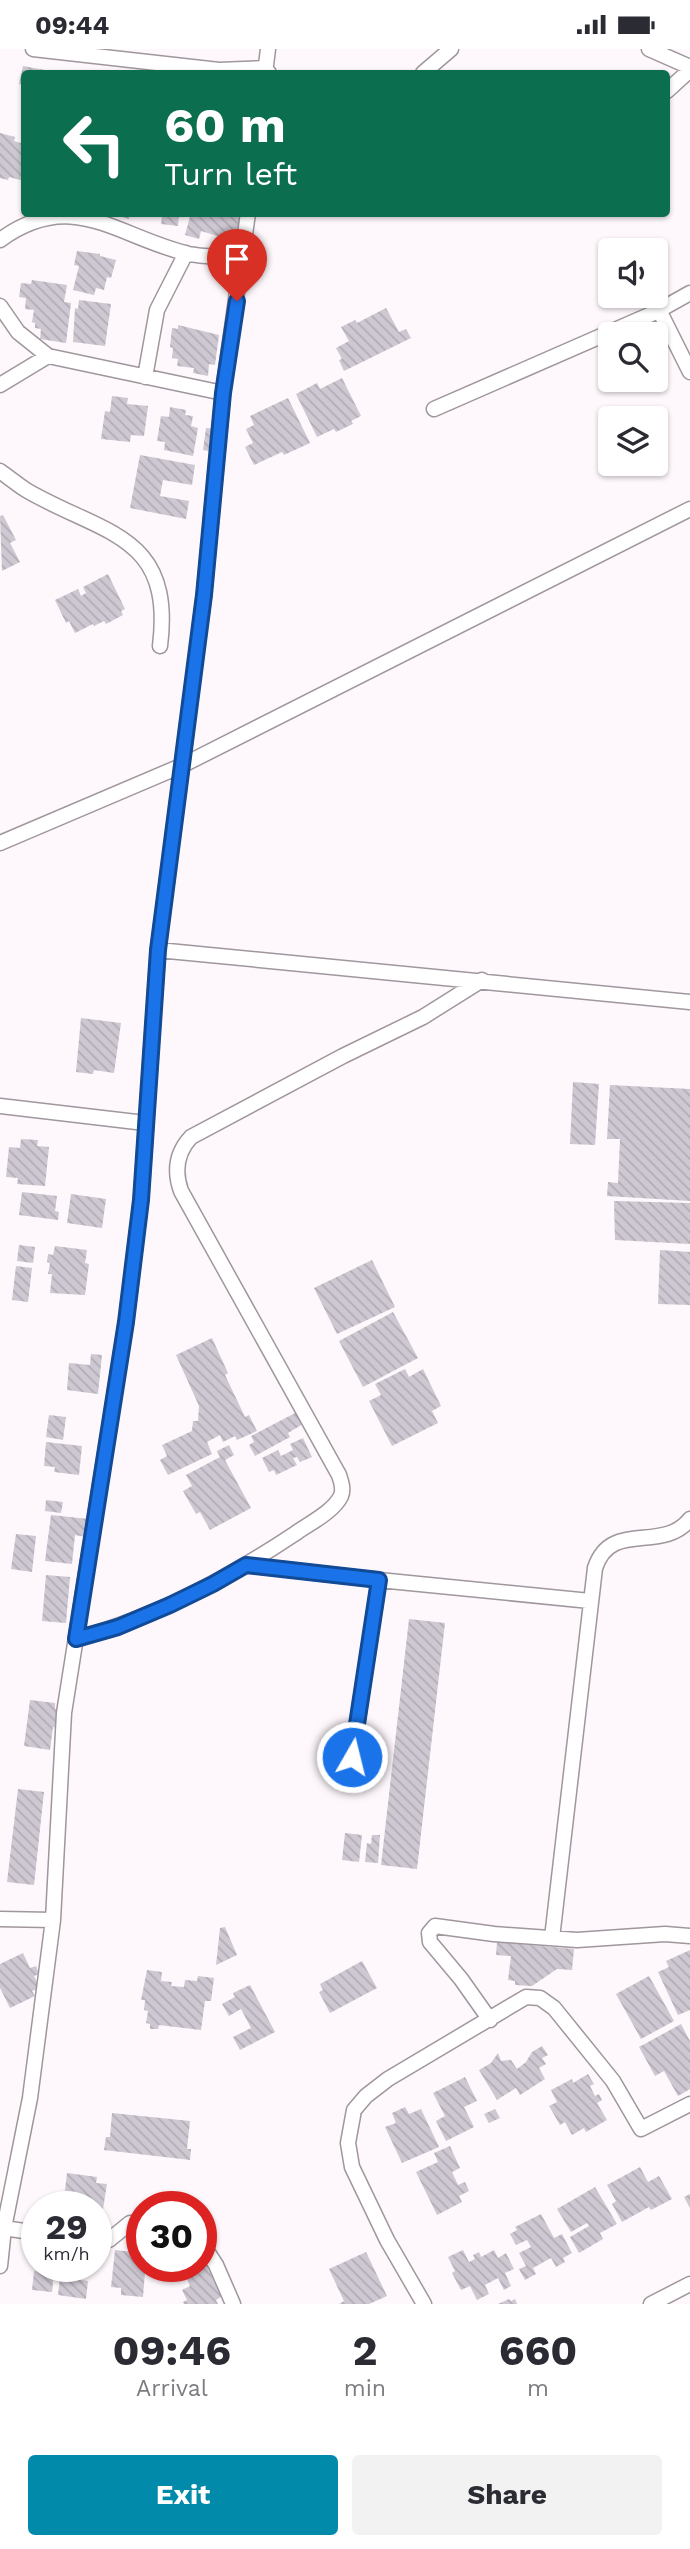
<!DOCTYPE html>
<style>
:root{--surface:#fff;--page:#f2f2f3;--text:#2b2b33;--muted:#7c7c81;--accent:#028aaa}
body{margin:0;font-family:"Work Sans",sans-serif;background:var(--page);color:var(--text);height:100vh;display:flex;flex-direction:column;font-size:26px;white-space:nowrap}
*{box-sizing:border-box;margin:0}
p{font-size:23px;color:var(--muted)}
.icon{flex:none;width:38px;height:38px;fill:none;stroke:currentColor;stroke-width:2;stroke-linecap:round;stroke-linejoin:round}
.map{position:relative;height:2255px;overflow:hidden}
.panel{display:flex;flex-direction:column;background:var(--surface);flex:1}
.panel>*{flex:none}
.guide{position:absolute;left:21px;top:21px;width:649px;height:147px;border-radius:7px;box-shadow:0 2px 5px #0004;background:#0b6e4f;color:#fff;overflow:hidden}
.tools{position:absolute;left:598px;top:189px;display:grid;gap:14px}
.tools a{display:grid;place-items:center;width:70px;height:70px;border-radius:7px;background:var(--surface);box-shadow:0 2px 5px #0004;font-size:35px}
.speed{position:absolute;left:21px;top:2142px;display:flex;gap:14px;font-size:35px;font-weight:700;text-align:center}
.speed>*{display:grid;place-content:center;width:91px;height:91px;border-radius:50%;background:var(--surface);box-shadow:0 2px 5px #0004;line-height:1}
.speed small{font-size:18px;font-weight:400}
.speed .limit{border:10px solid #d22;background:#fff;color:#111}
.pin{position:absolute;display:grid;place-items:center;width:60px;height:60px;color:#fff;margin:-72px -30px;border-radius:50% 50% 50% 0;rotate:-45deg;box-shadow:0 0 7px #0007}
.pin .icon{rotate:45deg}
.me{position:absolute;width:77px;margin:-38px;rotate:8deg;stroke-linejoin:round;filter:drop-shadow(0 0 5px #0008)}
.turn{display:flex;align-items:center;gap:24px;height:147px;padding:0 28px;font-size:32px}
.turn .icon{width:91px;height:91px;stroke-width:2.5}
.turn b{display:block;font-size:49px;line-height:60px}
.eta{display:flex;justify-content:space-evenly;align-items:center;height:119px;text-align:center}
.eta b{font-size:42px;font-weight:700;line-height:49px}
.primary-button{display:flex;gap:14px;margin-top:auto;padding:14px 28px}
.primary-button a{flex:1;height:80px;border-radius:7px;background:var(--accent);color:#fff;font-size:28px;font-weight:700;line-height:80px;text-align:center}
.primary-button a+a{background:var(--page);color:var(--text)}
.status{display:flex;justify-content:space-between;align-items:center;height:49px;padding:0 35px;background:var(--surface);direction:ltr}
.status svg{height:19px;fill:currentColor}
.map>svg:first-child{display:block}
.building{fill:url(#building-back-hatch)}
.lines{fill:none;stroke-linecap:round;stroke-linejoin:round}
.street-casing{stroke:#a0969d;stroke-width:17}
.street{stroke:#fff;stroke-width:14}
.route-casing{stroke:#114b97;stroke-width:18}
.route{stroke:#1a73e8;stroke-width:12}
</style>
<div class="status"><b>09:44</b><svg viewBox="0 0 49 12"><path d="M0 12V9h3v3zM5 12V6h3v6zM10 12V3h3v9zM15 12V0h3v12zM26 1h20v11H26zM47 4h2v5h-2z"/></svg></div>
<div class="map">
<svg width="690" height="2255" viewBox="0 0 690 2255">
<defs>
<pattern id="building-back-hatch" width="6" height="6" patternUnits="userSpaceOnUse" patternTransform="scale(1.75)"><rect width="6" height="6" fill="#cec8d3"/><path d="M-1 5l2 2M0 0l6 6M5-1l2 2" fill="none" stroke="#b2acb6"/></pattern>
</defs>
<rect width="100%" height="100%" fill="#fef7fc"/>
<!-- building -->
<path class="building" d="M23 17 56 23V24H24V36L19 35Z
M0 84 15 88 14 92 24 95V132L9 128 8 131 0 129Z
M108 164H130L129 170Z
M155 164H179L178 177 161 175 162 168 155 167Z
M191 164H241L234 192 201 182 199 190 185 186Z
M77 202 100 205V207L116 211 111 229 107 228 104 241 96 239 94 246 73 241 79 217 74 216Z
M32 231 67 236 64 253 71 254 66 294 40 290 41 280 35 279V274L32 273 34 261 25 260 26 249 19 248 21 234 31 235Z
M79 251 111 255 105 297 73 293 75 259 78 260Z
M386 259 399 283 406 280 411 289 344 322 339 311 342 310 336 299 349 292 341 278 355 271 357 274Z
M178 276 219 286 215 316 209 315 208 327 193 324 194 319 177 317 178 310 172 309 173 299 170 298 172 279 178 280Z
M342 329 361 367 351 372 353 375 336 383 334 380 317 388 296 345 317 334 320 340Z
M112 347 128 349 127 355 148 357 144 387 131 386 130 393 101 390 105 362 110 363Z
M288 349 310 394 284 406 282 403 254 416 245 398 253 394 246 380 254 376 250 367Z
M170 358 186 361 185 366 193 367 191 377 198 379 193 407 164 401 165 393 157 392 161 367 169 368Z
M206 379 217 380 214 403 203 401Z
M140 406 195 416 192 436 163 431 160 447 189 452 186 470 130 459Z
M3 466 16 491 10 494 20 513 2 522 0 467Z
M108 525 125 560 121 562 123 566 106 575 104 572 94 577 93 575 75 584 69 572 66 574 55 551 78 540 81 547 86 544 83 538Z
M81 969 121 974 114 1024 94 1021 93 1025 76 1023Z
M573 1033 599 1035 595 1096 570 1095Z
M610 1036 690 1040V1152L607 1147 608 1133 618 1134 620 1090H607Z
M21 1090 38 1091 37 1097 49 1098 45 1137 17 1135 18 1129 6 1128 9 1098 20 1099Z
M22 1143 57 1147 55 1162 59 1163 58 1171 19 1166Z
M71 1145 106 1150 102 1179 67 1174Z
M614 1152 690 1154V1195L615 1191Z
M19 1196 35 1198 33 1214 17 1212Z
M55 1197 87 1201 85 1214 89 1215 85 1246 50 1244 52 1225H48L50 1214 47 1213 48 1205 53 1206Z
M660 1201 690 1203V1256L658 1255Z
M372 1211 395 1258 337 1285 314 1239Z
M16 1217 32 1219 28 1253 12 1251Z
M393 1263 418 1309 363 1338 339 1292Z
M212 1289 228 1324 225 1326 245 1368 249 1366 257 1382 237 1391 235 1387 223 1393 220 1386 207 1393 212 1405 168 1426 160 1411 167 1407 162 1396 192 1382 193 1372H198L199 1357 176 1306Z
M91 1305 102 1306 98 1345 67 1341 69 1314 90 1316Z
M405 1320 409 1328 423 1320 441 1357 432 1362 438 1374 392 1397 369 1352 381 1346 375 1335Z
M297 1363 303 1375 288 1384 290 1388 255 1407 249 1396 254 1393 251 1387Z
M49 1366 66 1368 63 1391 46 1388Z
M303 1389 312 1408 300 1413 297 1408 293 1409 297 1416 276 1426 274 1421 269 1423 262 1409 278 1401 281 1407 293 1401 290 1395Z
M46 1393 82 1397 79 1426 54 1423 55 1418 44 1417Z
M229 1396 234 1406 225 1411 251 1459 210 1481 200 1463 196 1465 183 1442 192 1437 186 1426 220 1408 217 1402Z
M46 1451 63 1453 61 1464 45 1462Z
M51 1466 89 1470 86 1488 75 1486 72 1515 45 1512Z
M16 1485 36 1487 32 1523 11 1520Z
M46 1526 70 1528 66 1574 42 1572Z
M409 1570 445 1574 417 1820 381 1816Z
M30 1651 55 1654V1660L61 1661 58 1679 53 1678 50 1701 24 1697Z
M18 1740 44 1743 34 1836 7 1833Z
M345 1784 362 1786 359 1813 342 1811Z
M372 1786H380L378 1814 365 1813 367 1794 371 1795Z
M225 1878 237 1906 216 1916 220 1879Z
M497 1893 574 1900 572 1921 557 1920 532 1937 515 1936V1932L508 1931 511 1907 496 1906Z
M690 1901V1961L678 1966 658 1923 669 1918 666 1912Z
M23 1904 30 1919 36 1917 39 1925 34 1927 40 1939 32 1942 35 1947 10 1959 0 1939V1915Z
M362 1912 377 1939 330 1964 319 1943 323 1941 320 1935Z
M147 1921 162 1923 161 1932 172 1933 171 1937 184 1938 185 1931 197 1932 198 1927 214 1929 211 1952H205L201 1981 159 1976 158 1980H150V1975L146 1974 148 1962 144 1961 145 1951H141Z
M649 1927 674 1972 641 1990 616 1945Z
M250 1936 275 1983 240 2001 233 1988 251 1979 241 1960 229 1967 222 1955 235 1948 233 1944Z
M681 1975 690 1992V2040L678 2047 664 2022 655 2027 639 1998Z
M542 1997 548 2006 542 2009 546 2015 539 2019 545 2030 520 2046 516 2039 497 2051 479 2021 491 2014 498 2004 501 2012 511 2011 517 2020 526 2013 532 2003Z
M588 2025 594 2035 590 2037 595 2047 599 2045 602 2051 597 2054 607 2071 586 2083 584 2079 572 2086 565 2073 560 2076 549 2057 557 2053 551 2041 572 2030 573 2034Z
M465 2028 477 2052 464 2058 474 2078 446 2092 436 2072 445 2067 433 2044Z
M405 2058 409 2065 421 2060 439 2098 402 2114 385 2078 396 2074 392 2064Z
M495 2060 500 2069 489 2074 484 2065Z
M112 2064 190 2072 187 2100H191L190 2111 104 2101 106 2088H110Z
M450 2097 460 2119 452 2123 458 2136 465 2133 469 2142 459 2147 462 2153 437 2166 416 2123 438 2113 434 2104Z
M640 2118 648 2133 659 2127 672 2150 651 2161 649 2158 622 2173 612 2155 616 2152 607 2136Z
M67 2124 97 2128 96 2134 107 2135 103 2160 96 2158H63Z
M595 2138 617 2175 600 2184 603 2190 579 2204 570 2188 589 2177 587 2174 571 2183 557 2160Z
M690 2145V2159L684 2148Z
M541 2165 554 2189 562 2185 572 2204 563 2209 565 2213 556 2218 551 2209 533 2219 536 2225 525 2231 519 2220 526 2217 519 2204 531 2198 527 2191 516 2196 510 2185 517 2181 515 2178Z
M115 2201 142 2204V2217H153L152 2224 145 2223 143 2248 121 2246V2239L111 2238Z
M463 2201 469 2213 475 2210 473 2206 479 2203 481 2208 494 2201 498 2209 506 2204 514 2220 505 2224 511 2237 504 2241 498 2229 485 2236 489 2245 477 2251 470 2237 461 2241 452 2224 455 2222 448 2208Z
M366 2203 387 2247 369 2255H339L344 2252 329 2220Z
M205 2213 221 2248 216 2251 218 2255H184L183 2253 187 2251 182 2241 190 2237 184 2223 201 2217Z
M34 2222 54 2224 52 2243 32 2241Z
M60 2228 88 2232 86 2250 58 2246Z
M509 2250 511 2252 515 2250 517 2255H498Z"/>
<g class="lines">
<!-- street casing -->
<g class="street-casing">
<path id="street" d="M33 0 219 21 265 19 269 24
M649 0 690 18
M265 24 268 0
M423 24 451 0
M667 42 690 21
M0 191C73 138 117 188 189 205 208 209 225 207 243 206
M0 257 18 283 48 307 223 344
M659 261 690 323
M145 328 157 261 186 204
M0 336 48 307
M434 360 656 263 690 244
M0 422C8 428 17 435 26 441 103 486 174 484 160 597
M0 794 181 717 690 460
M158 901 690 953
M0 1057 145 1074
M246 1516 379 1531
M76 1590C156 1568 227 1530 296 1484 310 1474 333 1463 341 1447 344 1440 341 1432 339 1426L181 1142C174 1122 176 1104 191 1088L343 1007 423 968 482 931
M349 1728 379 1531 590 1552
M0 1870 53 1871
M552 1889 595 1519C611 1470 662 1505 690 1470
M490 1971 461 1930 430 1893 429 1884 435 1877 494 1885 577 1891 665 1885 690 1887
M4 2179 37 2184
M96 2192 109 2191 130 2174H142
M201 2193 216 2216 233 2255
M0 2217 4 2179 30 2049 53 1871 64 1664 126 1273 141 1151 158 901 204 546 223 344 248 164
M424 2255 387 2191 352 2118 348 2094 354 2061 366 2047 388 2030 526 1948 540 1949 554 1959 613 2032 641 2080 690 2055
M651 2255 690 2235"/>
</g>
<!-- street -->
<use href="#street" class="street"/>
</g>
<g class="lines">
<!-- route casing -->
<g class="route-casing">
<path id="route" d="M237 252 223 344 204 546 158 901 141 1151 126 1273 76 1590 118 1578 170 1556 213 1535 246 1516 379 1531 352 1708"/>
</g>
<!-- route -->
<use href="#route" class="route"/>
</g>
</svg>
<div class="tools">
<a><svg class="icon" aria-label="sound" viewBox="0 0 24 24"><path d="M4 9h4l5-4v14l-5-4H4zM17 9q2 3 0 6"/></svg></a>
<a><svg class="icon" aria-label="search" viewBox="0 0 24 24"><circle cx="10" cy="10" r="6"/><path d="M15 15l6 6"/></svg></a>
<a><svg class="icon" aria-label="layers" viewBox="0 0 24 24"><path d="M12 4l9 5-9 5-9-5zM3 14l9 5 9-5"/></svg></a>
</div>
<div class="speed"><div>29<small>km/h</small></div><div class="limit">30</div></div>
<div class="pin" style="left:237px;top:252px;background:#d93025"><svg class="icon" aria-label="arrive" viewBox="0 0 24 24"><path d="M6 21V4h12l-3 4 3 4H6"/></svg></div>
<svg class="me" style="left:352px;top:1708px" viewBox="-20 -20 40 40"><circle r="17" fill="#1a73e8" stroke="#fff" stroke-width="3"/><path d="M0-11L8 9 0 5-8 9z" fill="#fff"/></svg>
<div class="guide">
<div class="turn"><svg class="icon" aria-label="left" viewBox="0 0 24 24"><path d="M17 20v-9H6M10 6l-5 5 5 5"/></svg><div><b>60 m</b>Turn left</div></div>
</div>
</div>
<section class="panel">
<div class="eta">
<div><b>09:46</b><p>Arrival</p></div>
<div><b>2</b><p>min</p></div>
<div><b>660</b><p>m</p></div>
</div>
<div class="primary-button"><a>Exit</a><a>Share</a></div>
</section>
